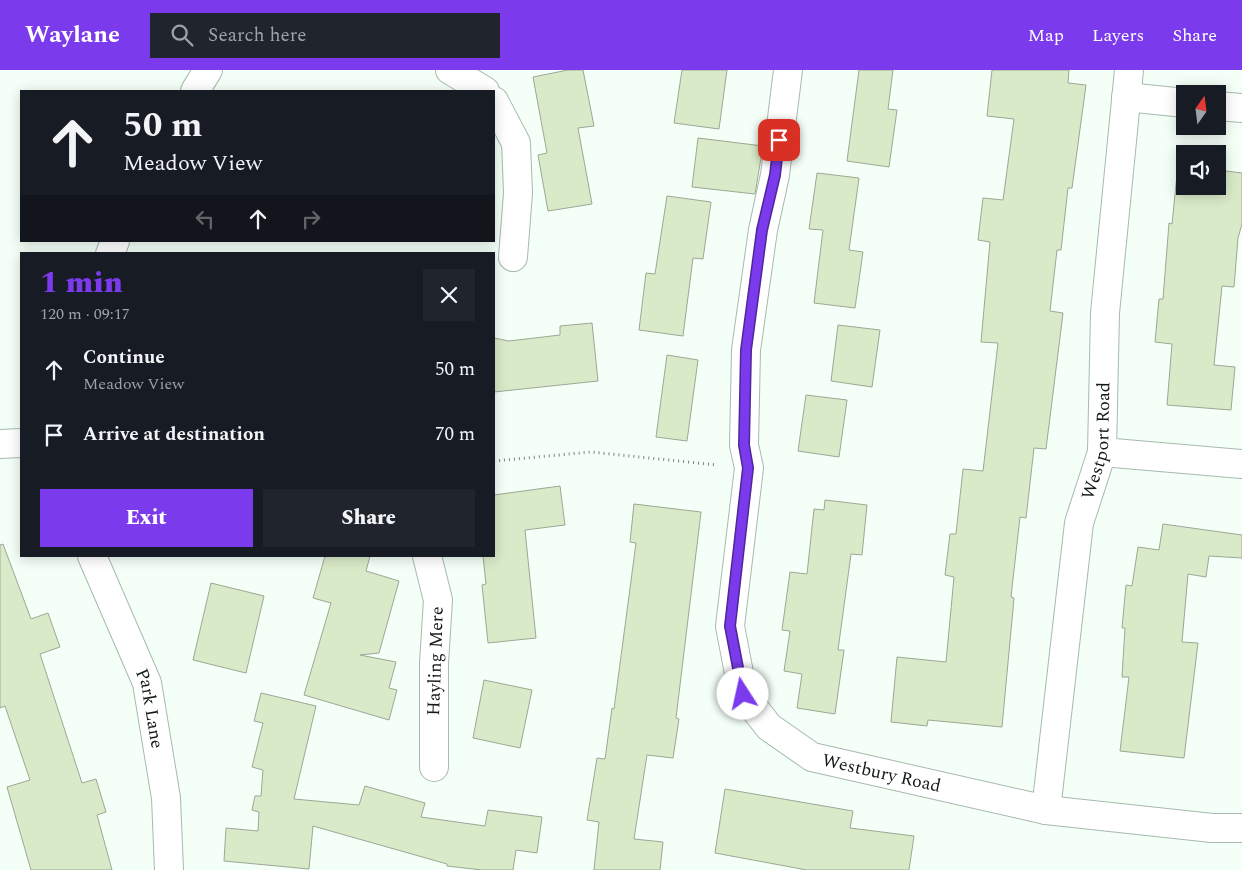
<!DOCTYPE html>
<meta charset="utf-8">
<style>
:root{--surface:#171b24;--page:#20242c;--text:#f1f3f6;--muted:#9ea1a6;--accent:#7c3aed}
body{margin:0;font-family:Spectral,serif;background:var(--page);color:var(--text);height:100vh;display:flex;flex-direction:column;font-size:19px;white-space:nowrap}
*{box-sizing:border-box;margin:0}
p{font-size:16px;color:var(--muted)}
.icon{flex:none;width:28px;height:28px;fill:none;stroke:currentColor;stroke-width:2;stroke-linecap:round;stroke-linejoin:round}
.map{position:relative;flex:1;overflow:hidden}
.details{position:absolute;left:20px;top:182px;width:475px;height:305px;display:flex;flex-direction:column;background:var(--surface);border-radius:0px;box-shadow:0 2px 12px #0003}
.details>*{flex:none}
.guide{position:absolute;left:20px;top:20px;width:475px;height:152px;border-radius:0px;box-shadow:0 2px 12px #0003;background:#171b24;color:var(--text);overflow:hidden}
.needle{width:32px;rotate:14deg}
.controls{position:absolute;left:1176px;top:15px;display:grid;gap:10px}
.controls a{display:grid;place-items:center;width:50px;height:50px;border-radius:0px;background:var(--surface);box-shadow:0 2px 12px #0003;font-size:25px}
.pin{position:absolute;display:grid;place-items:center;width:42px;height:42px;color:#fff;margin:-21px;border-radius:10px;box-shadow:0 2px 8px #0006}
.me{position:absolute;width:55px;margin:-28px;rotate:350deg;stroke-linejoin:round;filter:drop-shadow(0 0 4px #0008)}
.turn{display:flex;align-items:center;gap:18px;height:105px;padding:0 20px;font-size:22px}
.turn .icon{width:65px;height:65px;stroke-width:2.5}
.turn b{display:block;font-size:35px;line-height:42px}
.lanes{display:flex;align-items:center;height:48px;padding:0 20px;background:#0003;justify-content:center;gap:25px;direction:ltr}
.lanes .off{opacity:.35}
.round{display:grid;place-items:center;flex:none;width:52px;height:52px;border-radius:0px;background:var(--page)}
.headline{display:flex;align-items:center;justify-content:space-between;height:85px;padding:0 20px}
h1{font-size:30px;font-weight:800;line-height:38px;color:var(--accent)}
.action{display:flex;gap:10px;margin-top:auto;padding:10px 20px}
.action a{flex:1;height:58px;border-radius:0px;background:var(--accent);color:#fff;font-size:20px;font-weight:800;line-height:58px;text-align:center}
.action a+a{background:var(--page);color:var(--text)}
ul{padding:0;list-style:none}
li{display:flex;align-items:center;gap:15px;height:65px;padding:0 20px}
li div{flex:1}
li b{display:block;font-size:19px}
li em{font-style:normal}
header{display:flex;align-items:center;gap:30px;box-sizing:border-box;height:70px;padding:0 25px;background:var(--accent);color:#fff}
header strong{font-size:24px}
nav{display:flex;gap:28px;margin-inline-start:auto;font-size:18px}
.search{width:350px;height:45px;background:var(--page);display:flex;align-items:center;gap:12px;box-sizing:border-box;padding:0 18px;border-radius:0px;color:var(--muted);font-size:19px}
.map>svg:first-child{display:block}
.building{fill:#d9eac8;stroke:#9ea796}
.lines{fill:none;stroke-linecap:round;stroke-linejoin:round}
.minor-casing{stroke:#a7baaf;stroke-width:30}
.path{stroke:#7c857f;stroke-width:3;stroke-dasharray:1 4;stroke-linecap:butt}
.minor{stroke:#fff;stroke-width:28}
.route-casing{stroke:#51269a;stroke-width:12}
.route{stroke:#7c3aed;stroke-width:9}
.labels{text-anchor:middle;stroke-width:5;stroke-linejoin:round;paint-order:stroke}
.street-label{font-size:18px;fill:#141b17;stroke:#fff}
</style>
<header>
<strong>Waylane</strong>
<div class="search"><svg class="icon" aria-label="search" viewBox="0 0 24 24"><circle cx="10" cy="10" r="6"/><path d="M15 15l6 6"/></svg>Search here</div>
<nav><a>Map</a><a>Layers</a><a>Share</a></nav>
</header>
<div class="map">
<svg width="1242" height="800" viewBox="0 0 1242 800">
<rect width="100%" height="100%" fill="#f3fff7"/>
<!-- building -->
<path class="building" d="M568 0H583L594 56 578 58 592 134 548 141 538 85 547 83 533 7Z
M682 0H727L719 59 674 53Z
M859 0H893L888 39 897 40 889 97 847 91Z
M992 0H1069L1068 13 1086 15 1072 118H1068L1061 180H1057L1050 241 1063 243 1046 379 1034 378 1026 448 1020 447 1011 527 1014 528 1002 657 928 650 927 656 891 652 897 587 946 592 954 507 945 505 950 464H956L963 399 983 401 998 273 981 272 990 172 978 170 983 128 1003 130 1014 49 987 46Z
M698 68 763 76 755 124 692 117Z
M1178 95 1185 96V116H1218V100L1242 103V154L1238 168 1234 217 1222 216 1214 295 1235 297 1231 340 1167 335 1172 274 1155 272 1159 229H1163L1169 153 1172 154Z
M817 103 859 108 849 180 863 182 855 238 814 233 823 160 809 159Z
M667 126 711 132 703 189 693 188 683 266 639 260 646 203 655 204Z
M592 253 598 311 494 322V268L509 271 560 265V256Z
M838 255 880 260 872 317 831 311Z
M667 285 698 290 687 371 656 367Z
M806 325 847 330 839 387 798 381Z
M560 416 565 455 525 460 536 568 488 573 482 515 486 514 483 486H494V425Z
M825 430 867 435 862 485 851 484 838 580H844L835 644 797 638 802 604 784 601 790 561 782 560 790 502 807 504 814 439 824 440Z
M634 434 701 442 676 648 679 649 673 688 647 685 634 769 663 772 660 800H594L599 752 587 750 597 688 605 689 612 638 614 639 636 473 630 472Z
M1163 454 1242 465V488L1209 486 1206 507 1188 504 1182 572 1198 573 1184 688 1120 681 1129 607H1122L1125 558H1122L1126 515 1132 516 1138 477 1159 480Z
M3 474 31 549 48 543 60 577 40 584 82 713 96 709 106 742 97 745 112 800H31L7 717 30 710 5 636 0 638V475Z
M325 486H370L366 501 399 511 379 583 360 585 396 592 389 618 397 620 389 650 304 625 331 533 313 528Z
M211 513 264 526 246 603 193 590Z
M484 610 532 620 520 678 473 668Z
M261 623 316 636 294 729 359 735 365 716 425 733 421 747 485 756 488 740 542 747 537 783 516 780 513 800H482L447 796V794L313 756 309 799 224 791 226 758 258 761 259 742 252 740 255 726H261L263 700 252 697 263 653 254 651Z
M725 719 853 741 850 758 914 766 909 800H807L715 783Z"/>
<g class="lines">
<!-- minor casing -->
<g class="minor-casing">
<g id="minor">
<path d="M450 0 485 21"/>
<path id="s1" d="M788 0 775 105 763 160 746 280 744 375 749 398 730 556 743 624 769 657 812 687 1046 740 1212 758H1242"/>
<path d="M195 21 208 0"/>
<path d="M1126 27 1185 33"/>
<path d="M494 31 516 73 518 123 513 187"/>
<path d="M1218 36 1242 38"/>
<path d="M110 184 115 171"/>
<path d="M0 374 21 373"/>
<path d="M1102 382 1242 394"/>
<path id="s2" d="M92 486 147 613 166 728 169 800"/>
<path d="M427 486 438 530 434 593V697"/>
<path id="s3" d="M1046 740 1079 453 1102 382 1105 243 1129 0"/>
</g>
</g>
<!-- path -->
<path class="path" d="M494 391 591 382 717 395"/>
<!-- minor -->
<use href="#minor" class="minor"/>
</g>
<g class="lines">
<!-- route casing -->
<g class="route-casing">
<path id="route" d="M743 624 730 556 748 398 744 375 746 280 762 160 775 105 779 70"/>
</g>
<!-- route -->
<use href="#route" class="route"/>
</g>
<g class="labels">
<!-- street labels -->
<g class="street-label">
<text dy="6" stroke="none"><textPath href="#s3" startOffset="374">Westport Road</textPath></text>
<text transform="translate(435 591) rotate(-88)" y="6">Hayling Mere</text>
<text dy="6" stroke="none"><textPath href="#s2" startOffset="164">Park Lane</textPath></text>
<text dy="6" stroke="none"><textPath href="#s1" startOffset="796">Westbury Road</textPath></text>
</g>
</g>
</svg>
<div class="controls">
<a><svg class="needle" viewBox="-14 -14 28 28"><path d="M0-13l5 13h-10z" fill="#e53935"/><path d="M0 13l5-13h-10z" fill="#9ea1a6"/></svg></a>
<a><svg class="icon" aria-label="sound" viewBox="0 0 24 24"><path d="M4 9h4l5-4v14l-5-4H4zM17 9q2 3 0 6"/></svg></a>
</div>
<div class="pin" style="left:779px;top:70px;background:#d93025"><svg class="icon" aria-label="arrive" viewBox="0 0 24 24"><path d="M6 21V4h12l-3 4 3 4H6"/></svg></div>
<svg class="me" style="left:743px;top:624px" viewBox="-20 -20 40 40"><circle r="19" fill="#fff"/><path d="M0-13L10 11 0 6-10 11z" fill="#7c3aed"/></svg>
<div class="guide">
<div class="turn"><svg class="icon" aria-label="ahead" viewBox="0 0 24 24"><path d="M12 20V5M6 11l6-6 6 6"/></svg><div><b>50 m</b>Meadow View</div></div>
<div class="lanes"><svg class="icon off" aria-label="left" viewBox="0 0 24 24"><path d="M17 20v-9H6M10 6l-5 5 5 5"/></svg><svg class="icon" aria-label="ahead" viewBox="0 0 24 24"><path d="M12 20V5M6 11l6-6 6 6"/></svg><svg class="icon off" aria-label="right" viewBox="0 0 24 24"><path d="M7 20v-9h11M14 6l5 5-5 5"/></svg></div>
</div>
<section class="details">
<div class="headline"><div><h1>1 min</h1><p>120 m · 09:17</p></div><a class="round"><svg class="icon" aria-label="close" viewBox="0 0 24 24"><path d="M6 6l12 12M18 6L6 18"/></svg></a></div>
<ul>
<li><svg class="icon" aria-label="ahead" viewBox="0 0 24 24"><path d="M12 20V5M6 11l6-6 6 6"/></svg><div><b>Continue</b><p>Meadow View</p></div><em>50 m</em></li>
<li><svg class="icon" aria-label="arrive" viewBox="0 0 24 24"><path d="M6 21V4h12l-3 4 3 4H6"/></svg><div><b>Arrive at destination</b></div><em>70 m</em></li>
</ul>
<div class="action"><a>Exit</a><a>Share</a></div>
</section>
</div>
